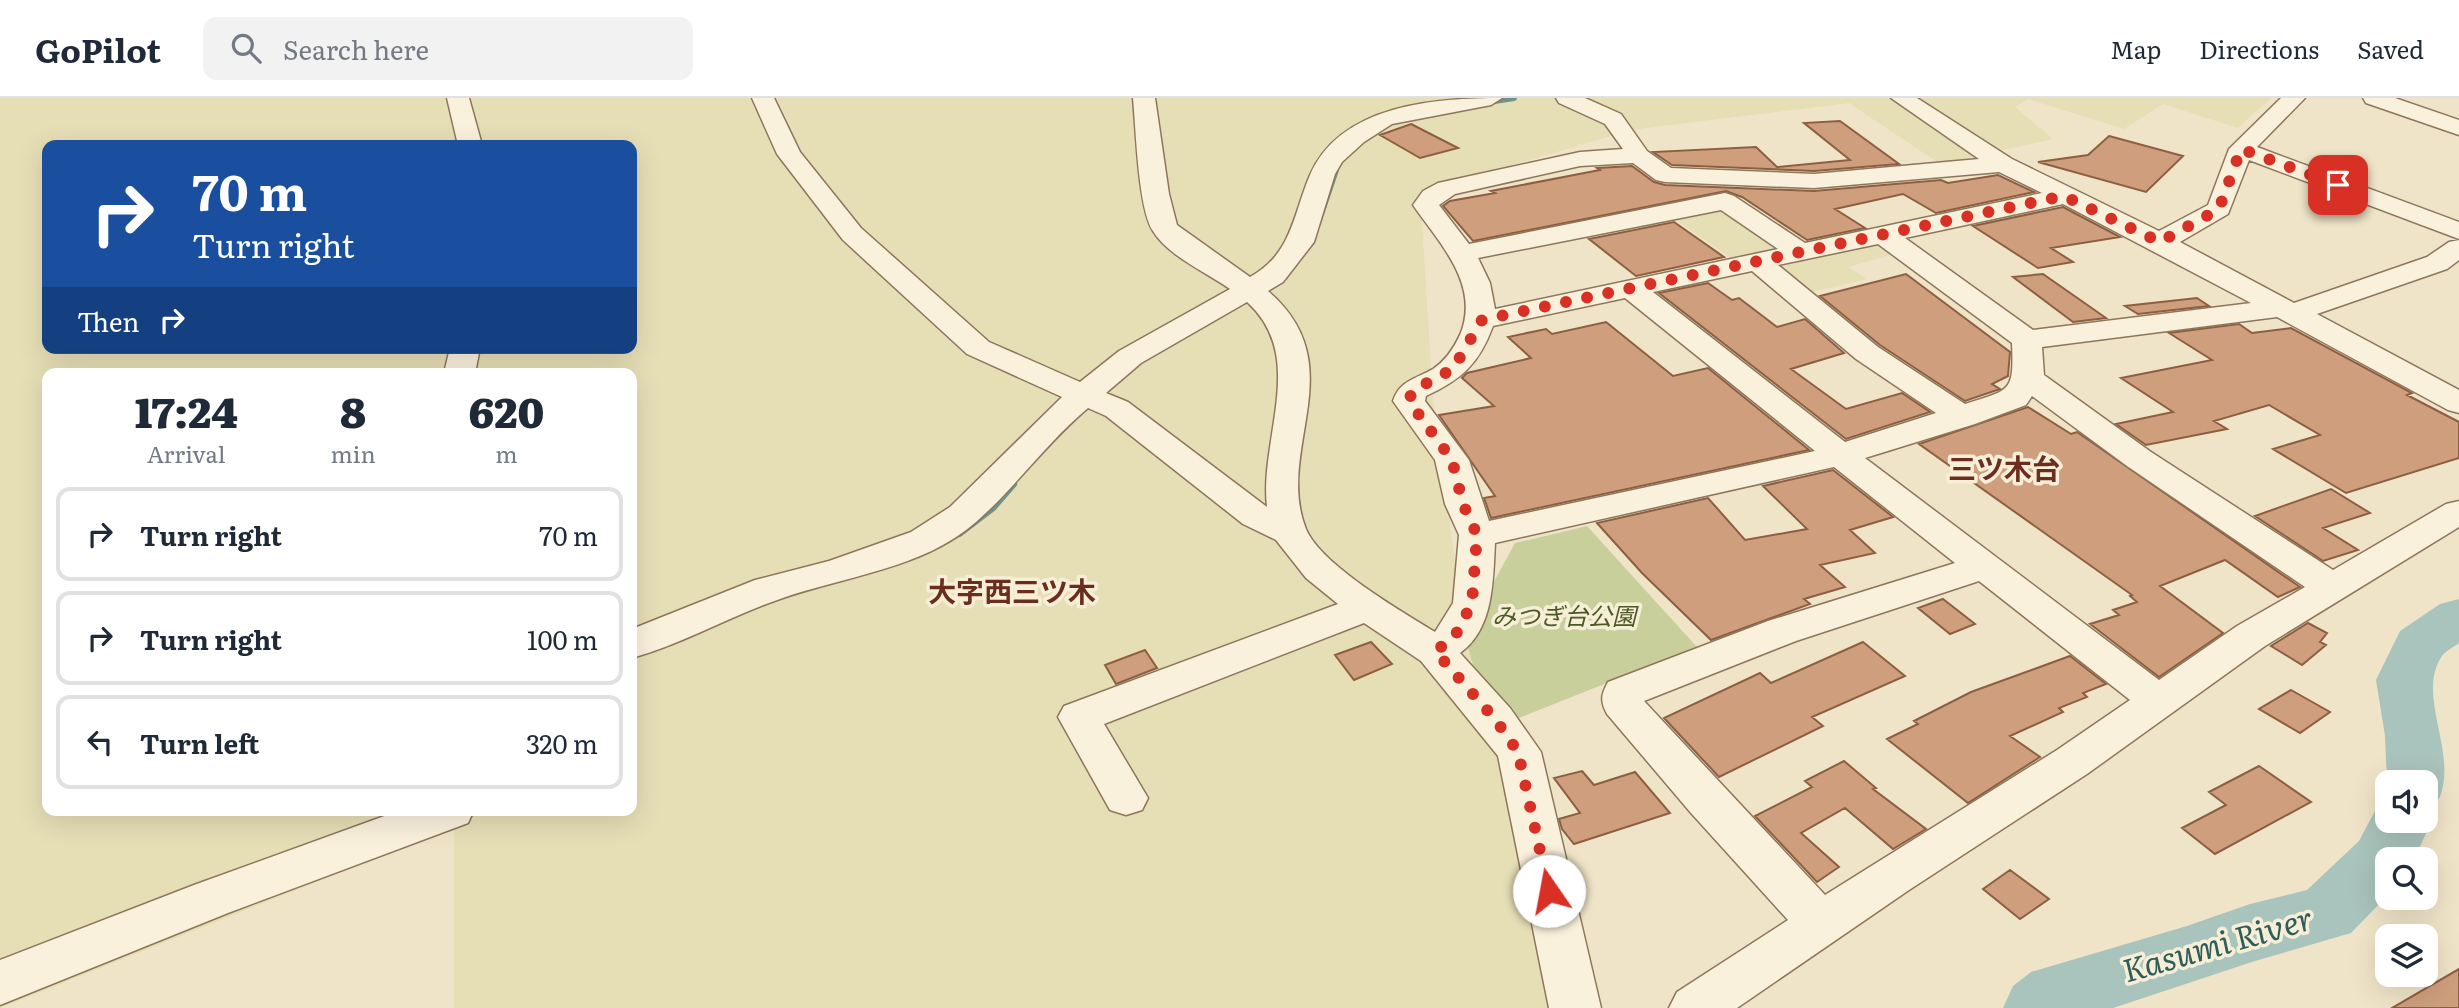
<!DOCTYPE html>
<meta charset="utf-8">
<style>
:root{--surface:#fff;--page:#f2f2f3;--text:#1f2937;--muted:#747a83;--line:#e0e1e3}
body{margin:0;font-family:Literata,"Noto Sans JP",serif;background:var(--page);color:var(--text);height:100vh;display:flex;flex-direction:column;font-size:26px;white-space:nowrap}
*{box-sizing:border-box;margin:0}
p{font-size:23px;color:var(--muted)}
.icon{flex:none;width:38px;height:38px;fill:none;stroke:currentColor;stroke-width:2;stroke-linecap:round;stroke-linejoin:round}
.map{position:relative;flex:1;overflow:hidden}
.panel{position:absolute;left:42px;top:270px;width:595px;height:448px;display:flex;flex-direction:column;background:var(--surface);border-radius:14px;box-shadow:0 7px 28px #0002}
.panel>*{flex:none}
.banner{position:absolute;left:42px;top:42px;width:595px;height:214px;border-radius:14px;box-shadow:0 7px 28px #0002;background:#1a4fa0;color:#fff;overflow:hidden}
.fabs{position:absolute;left:2375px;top:672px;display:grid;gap:14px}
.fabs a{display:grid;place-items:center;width:63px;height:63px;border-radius:14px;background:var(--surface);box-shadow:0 7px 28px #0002;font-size:35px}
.pin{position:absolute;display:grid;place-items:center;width:60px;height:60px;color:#fff;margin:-30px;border-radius:14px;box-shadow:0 4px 10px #0006}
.me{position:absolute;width:77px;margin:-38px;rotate:348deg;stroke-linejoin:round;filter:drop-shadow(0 0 5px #0008)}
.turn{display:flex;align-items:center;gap:24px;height:147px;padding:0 35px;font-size:32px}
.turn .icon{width:91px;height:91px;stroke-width:2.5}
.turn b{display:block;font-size:49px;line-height:60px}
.then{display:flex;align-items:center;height:66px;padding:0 35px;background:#0003;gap:14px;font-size:26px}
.eta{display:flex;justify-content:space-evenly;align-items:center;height:119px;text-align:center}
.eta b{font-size:42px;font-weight:800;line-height:49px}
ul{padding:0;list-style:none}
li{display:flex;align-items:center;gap:21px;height:94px;margin:0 14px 10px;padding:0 21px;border:4px solid var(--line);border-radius:14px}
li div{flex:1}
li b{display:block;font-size:26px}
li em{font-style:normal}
header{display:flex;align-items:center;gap:42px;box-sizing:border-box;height:98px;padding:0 35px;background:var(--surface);border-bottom:2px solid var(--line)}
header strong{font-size:33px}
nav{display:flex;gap:38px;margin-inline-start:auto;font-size:24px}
.search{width:490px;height:63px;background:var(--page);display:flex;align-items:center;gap:18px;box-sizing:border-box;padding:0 24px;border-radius:14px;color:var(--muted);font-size:26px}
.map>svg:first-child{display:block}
.farmland{fill:#e6deb5;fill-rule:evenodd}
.green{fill:#c9cf9b}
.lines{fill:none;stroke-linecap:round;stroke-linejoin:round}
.stream-far1{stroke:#6f938a;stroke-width:6}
.stream{stroke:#6f938a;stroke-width:8}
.river{fill:#a9c4bc;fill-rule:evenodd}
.building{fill:#cf9f7d;stroke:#8d5f41;stroke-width:2}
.minor-casing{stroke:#8d765c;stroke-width:3}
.minor{fill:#faf1dc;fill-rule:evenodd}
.route{stroke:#d93025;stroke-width:12;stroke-dasharray:0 21.6}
.labels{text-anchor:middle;stroke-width:7;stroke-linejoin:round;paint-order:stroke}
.park-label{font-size:24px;font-style:italic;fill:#4d5a26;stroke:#f7eed8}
.quarter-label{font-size:28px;font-weight:bold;fill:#6b2e1e;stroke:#f7eed8}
.near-water-label{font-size:32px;font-style:italic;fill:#2f5d5a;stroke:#f7eed8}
</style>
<header>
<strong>GoPilot</strong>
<div class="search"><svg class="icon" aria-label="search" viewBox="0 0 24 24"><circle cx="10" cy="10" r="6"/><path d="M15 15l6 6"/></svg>Search here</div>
<nav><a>Map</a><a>Directions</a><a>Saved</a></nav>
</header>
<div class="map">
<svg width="2459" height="910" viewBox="0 0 2459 910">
<rect width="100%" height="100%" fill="#f0e4c8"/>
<!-- farmland -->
<path class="farmland" d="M0 0H2271L2238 30 2163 6 2124 31 2028 1 2015 9 2053 41 1940 66 1849 5 1631 32 1428 92 1421 108 1433 303 1465 537 1563 910H454V729L0 910ZM47 47H632V250H47ZM47 275H632V712H47Z
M1723 111 1789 154 1738 165 1673 120Z
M1881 145 1898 155 1848 169 1867 181 1803 196 1773 170Z"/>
<!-- green -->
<path class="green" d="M1587 428 1697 549 1514 622 1480 594 1465 537 1515 445Z"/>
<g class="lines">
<!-- stream-far1 -->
<path class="stream-far1" d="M1488 4 1514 0
M1319 122 1336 72"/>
<!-- stream -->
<path class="stream" d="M959 435 993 409 1013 386"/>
<!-- river -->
<path class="river" d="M2459 501V545C2454 549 2445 553 2442 558 2415 597 2459 655 2439 701L2426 705V684H2387L2385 638 2376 582 2400 533 2440 506Z
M2387 703V723H2426V710L2432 723 2414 761H2387V798L2351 835 2255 863 2113 910H2003L2013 888 2031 874 2187 828 2250 806 2307 792 2359 743 2379 705Z"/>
</g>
<!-- building -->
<path class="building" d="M1840 23 1899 66 1814 73 1672 67 1653 54 1756 49 1777 69 1850 62 1804 25Z
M1411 26 1458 50 1420 60 1380 37Z
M2109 38 2183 58 2146 94 2038 64 2088 57Z
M1632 68 1654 84 1665 87 1814 93 1941 82 1948 85 1998 77 2034 94 1936 115 1903 96 1835 111 1865 130 1807 142 1742 99 1726 93 1473 143 1443 108 1450 103 1495 95 1491 93 1600 72 1597 70Z
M2063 109 2120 139 2051 150 2073 164 2038 170 1973 128Z
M1674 124 1724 159 1636 178 1589 141Z
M1906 176 2010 254 2008 278 1992 286 2000 291 1965 303 1880 247 1820 198Z
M2043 176 2106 220 2073 224 2013 179Z
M1708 185 1732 202 1739 200 1777 229 1805 221 1844 255 1791 271 1846 311 1902 295 1930 314 1846 341 1659 195Z
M2197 200 2209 208 2138 216 2125 208Z
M1606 224 1673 278 1708 270 1809 352 1491 420 1484 400 1495 398 1439 317 1494 308 1462 280 1467 275 1531 260 1508 239 1546 231 1552 236Z
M2239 226 2252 235 2291 230 2412 295 2407 297 2459 324V360L2346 395 2273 351 2320 337 2269 307 2214 323 2227 331 2146 347 2116 326 2173 314 2121 280 2212 262 2169 235Z
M2028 309 2071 336 2077 334 2300 489 2278 499 2225 462 2160 488 2223 535 2159 579 2090 526 2119 517 2113 512 2137 504 2130 498 2132 497 1919 346Z
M1833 372 1893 419 1850 432 1875 455 1820 467 1845 489 1804 501 1810 506 1711 542 1642 475 1597 425 1708 400 1745 442 1807 431 1763 388Z
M2331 391 2370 415 2323 430 2358 452 2323 463 2255 418Z
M1943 501 1975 526 1950 536 1918 510Z
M2308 525 2327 535 2320 544 2326 547 2302 567 2271 548Z
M1371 544 1392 566 1354 582 1335 557Z
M1863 544 1905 578 1812 619 1823 628 1719 679 1664 620 1760 575 1771 585Z
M1145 552 1157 570 1116 586 1105 567Z
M2070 558 2106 586 2083 595 2087 599 2059 610 2063 614 2010 638 2040 659 1968 705 1887 641 1918 626 1914 623 1971 594Z
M2291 592 2330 614 2300 635 2259 611Z
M1844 663 1876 690 1873 691 1926 731 1893 751 1845 710 1801 735 1839 769 1817 784 1755 718 1812 689 1805 683Z
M2259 668 2311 704 2215 756 2182 730 2226 707 2209 694Z
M1582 673 1594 687 1635 674 1670 715 1574 746 1562 731 1559 721 1580 715 1554 680Z
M2010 772 2049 801 2020 821 1983 791Z
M2459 871V910H2392Z"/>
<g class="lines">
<!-- minor casing -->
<g class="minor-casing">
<path id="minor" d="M447 0H469L482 47H458Z
M752 0H774L800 54 861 130 989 244 1080 284 1119 253 1230 191C1206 174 1168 158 1153 133 1138 110 1136 30 1133 0H1155L1169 96 1177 127 1250 179C1292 156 1293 117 1310 77 1341 6 1436 0 1502 0L1491 7 1392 26 1364 44 1342 64 1335 76 1314 144 1283 184 1268 193C1355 268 1274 351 1306 431 1321 467 1401 513 1435 534L1453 505 1459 437 1445 406 1435 362 1393 303C1400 282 1416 281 1433 271 1445 263 1454 250 1460 237 1481 187 1440 146 1413 107L1423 93 1438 85 1580 54 1623 51 1605 26 1559 5 1556 0H1585L1621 16 1647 53 1671 70 1814 76 1979 61 1891 0H1917L2012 61 2159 133 2208 107 2229 51 2281 0H2305L2257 49 2459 124V141L2249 62 2228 116 2180 144 2294 205 2427 159 2449 144 2459 142V162L2447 171 2317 216 2459 292V315L2448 312 2277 219 2042 249 2044 277 2151 354 2333 472 2446 406 2459 403V429L2265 548 2087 676 1909 792 1737 910H1669L1677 894 1788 822 1691 715 1607 616C1600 603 1601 597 1608 584L1768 523 1955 465 1834 369 1495 445C1493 482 1494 531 1460 555L1510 610 1541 654 1601 910H1549L1498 658 1421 563 1364 525 1104 626 1148 700 1142 712 1126 717 1110 712 1058 619 1064 608 1338 506 1306 480 1276 442 1243 426 1106 318 1088 310C1047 344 1016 389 976 424 923 471 844 478 780 501 730 518 683 546 632 560V531L755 482 829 463 911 434 950 409 1062 299 967 256 843 142 777 56ZM1633 65 1656 82 1665 84 1814 90 1999 74 2042 95 1805 145 1734 98 1725 95 1469 146 1439 107 1455 96 1580 68ZM2063 106 2251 205 2033 232 1905 140ZM1721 112 1778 151 1495 211 1490 185 1478 160ZM1878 146 2012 245C2014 295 2011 291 1965 306L1878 249 1778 167ZM1752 173 1856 261 1936 315 1845 344 1653 194ZM1625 200 1815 353 1489 423 1469 362 1425 303 1426 298C1462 281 1479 266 1493 228ZM1247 204C1308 259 1259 340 1267 409L1128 304 1106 295 1141 265ZM2032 298 2127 368 2305 489 2237 528 2159 582 1865 360 1975 326 2026 307ZM1979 483 2130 602 2057 652 1825 797 1644 603 1796 543Z
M2363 0H2395L2459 22V37L2366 5Z
M450 250H480L475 275H444Z
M401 712H474L468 725 228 815 0 907V862L194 787Z"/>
</g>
<!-- minor -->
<use href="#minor" class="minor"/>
</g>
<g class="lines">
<!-- route -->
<path class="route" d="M1549 793 1518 654 1495 621 1435 553 1454 540 1472 505 1477 437 1463 406 1452 362 1409 303 1412 293 1453 271 1482 222 2064 98 2160 144 2219 111 2241 51 2338 87"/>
</g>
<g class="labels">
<!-- park labels -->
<g class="park-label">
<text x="1564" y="527">みつぎ台公園</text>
</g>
<!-- quarter labels -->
<g class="quarter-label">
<text x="2004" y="381">三ツ木台</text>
<text x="1012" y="504">大字西三ツ木</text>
</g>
<!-- near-water labels -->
<g class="near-water-label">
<text transform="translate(2218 847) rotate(-16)" y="11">Kasumi River</text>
</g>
</g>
</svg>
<div class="fabs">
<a><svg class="icon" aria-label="sound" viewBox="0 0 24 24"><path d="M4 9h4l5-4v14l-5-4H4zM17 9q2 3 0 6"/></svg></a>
<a><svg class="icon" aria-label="search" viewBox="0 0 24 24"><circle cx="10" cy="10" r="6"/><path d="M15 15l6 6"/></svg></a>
<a><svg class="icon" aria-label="layers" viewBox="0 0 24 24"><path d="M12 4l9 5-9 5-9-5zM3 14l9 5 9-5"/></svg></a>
</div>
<div class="pin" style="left:2338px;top:87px;background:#d93025"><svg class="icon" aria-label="arrive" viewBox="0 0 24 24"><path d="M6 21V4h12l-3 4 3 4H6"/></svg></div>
<svg class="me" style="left:1549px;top:793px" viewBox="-20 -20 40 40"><circle r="19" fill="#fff"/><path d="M0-13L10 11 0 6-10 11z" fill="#d93025"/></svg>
<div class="banner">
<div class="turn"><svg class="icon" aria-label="right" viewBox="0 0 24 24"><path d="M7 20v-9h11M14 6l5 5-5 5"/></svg><div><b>70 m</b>Turn right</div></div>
<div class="then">Then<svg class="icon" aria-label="right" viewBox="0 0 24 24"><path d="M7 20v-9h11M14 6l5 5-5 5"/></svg></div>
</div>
<section class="panel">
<div class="eta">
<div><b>17:24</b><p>Arrival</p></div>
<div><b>8</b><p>min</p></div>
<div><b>620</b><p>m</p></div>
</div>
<ul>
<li><svg class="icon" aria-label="right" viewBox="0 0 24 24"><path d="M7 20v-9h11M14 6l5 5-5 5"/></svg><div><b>Turn right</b></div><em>70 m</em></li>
<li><svg class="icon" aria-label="right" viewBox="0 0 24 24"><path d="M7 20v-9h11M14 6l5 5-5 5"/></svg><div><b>Turn right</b></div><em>100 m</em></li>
<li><svg class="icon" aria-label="left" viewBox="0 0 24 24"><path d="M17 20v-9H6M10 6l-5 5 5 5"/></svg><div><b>Turn left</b></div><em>320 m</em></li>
</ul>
</section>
</div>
